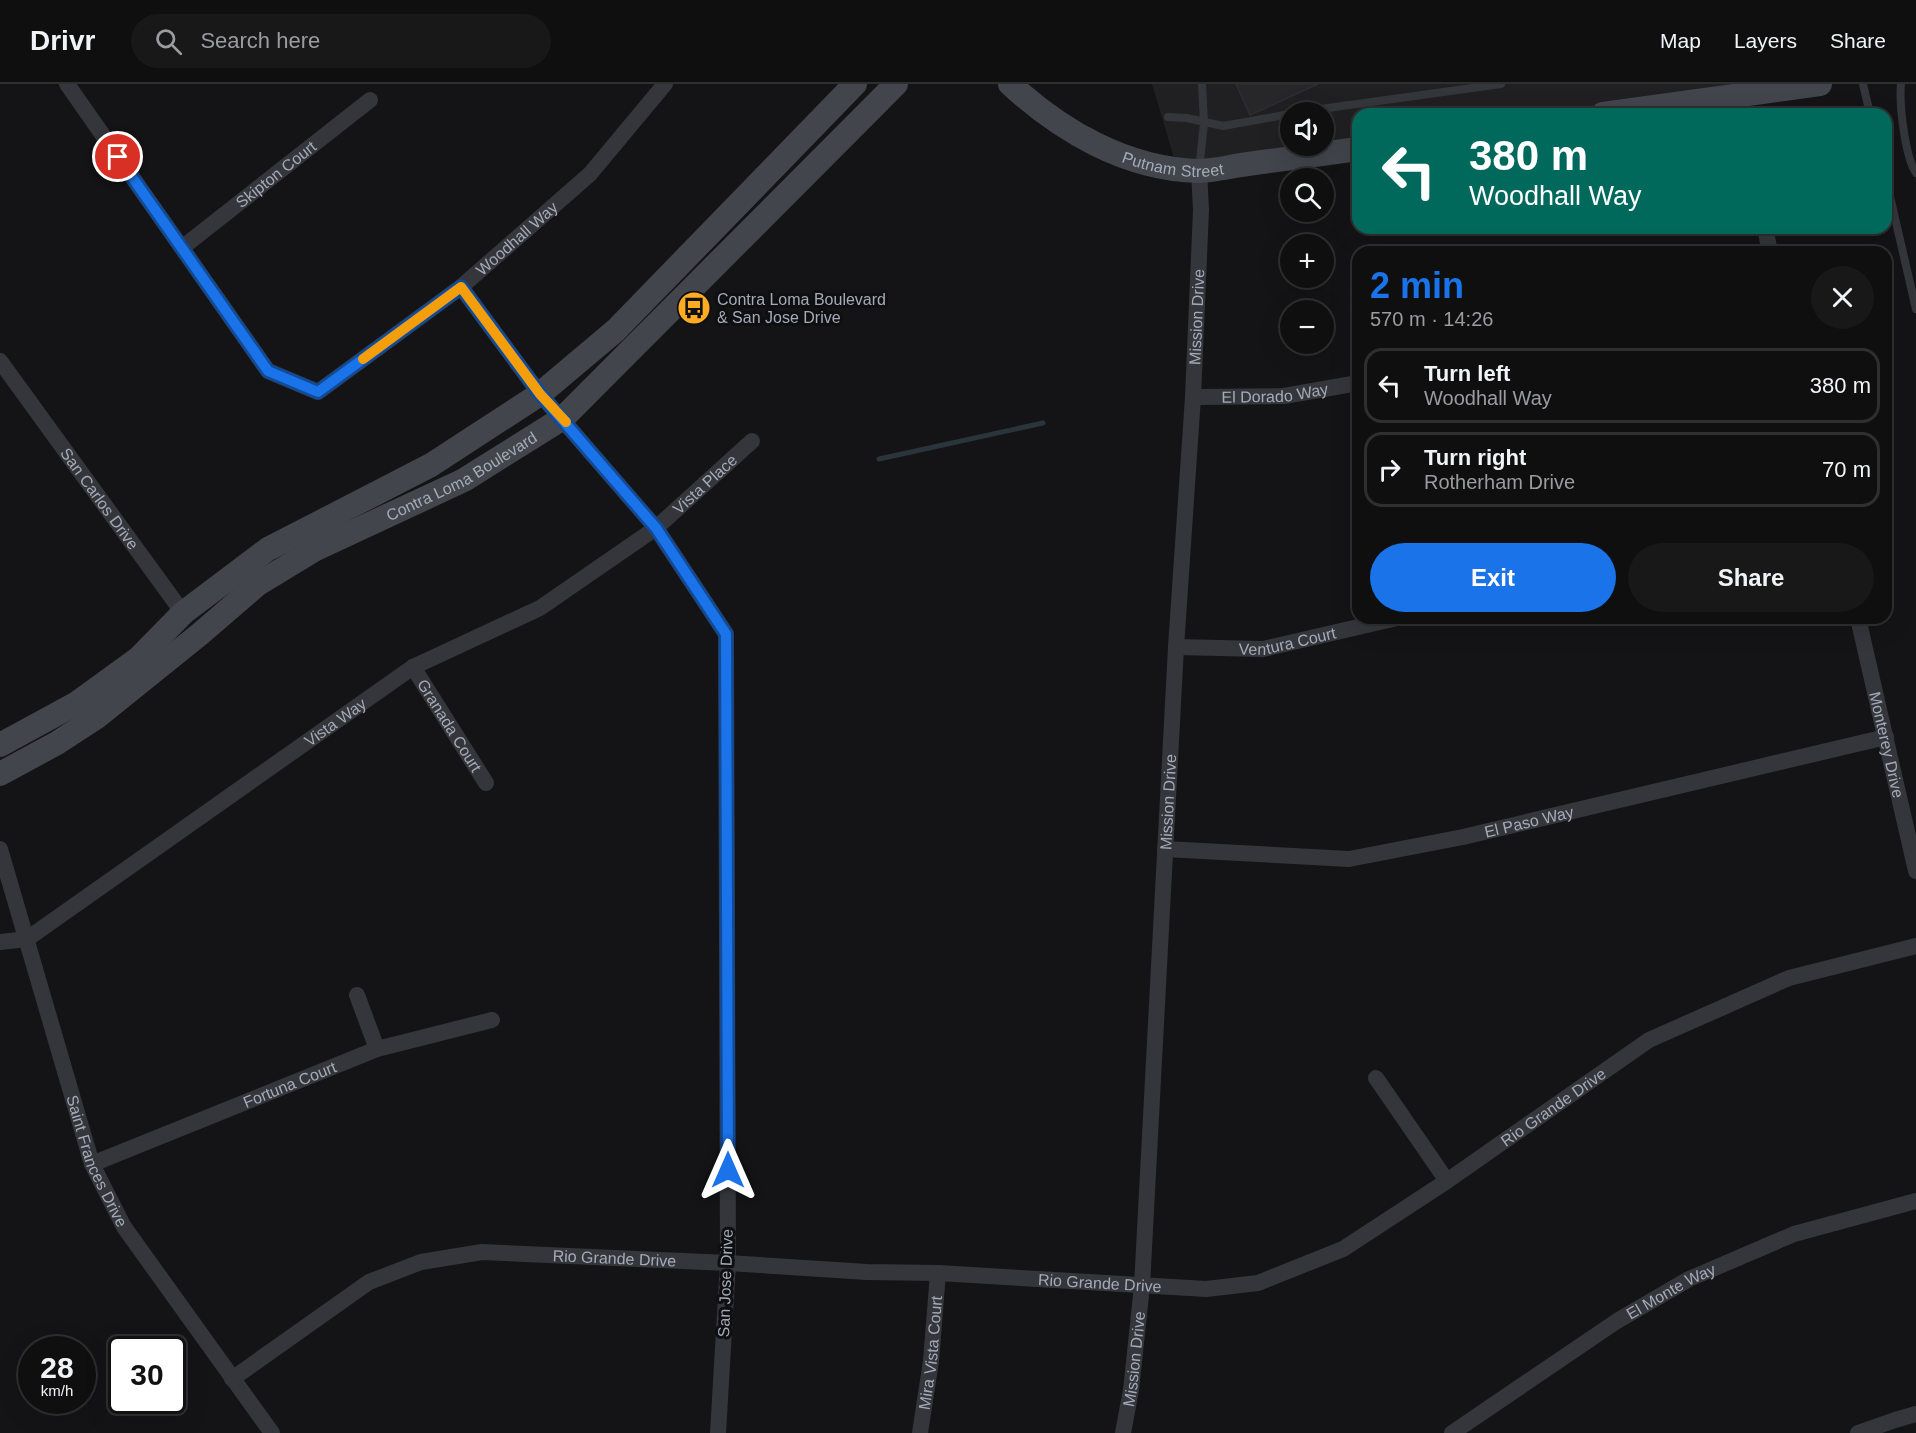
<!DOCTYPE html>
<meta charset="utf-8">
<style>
:root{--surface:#0f0f10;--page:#181819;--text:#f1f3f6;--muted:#9b9c9f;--line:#2f2f30;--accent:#1a73e8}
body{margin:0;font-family:Arial,sans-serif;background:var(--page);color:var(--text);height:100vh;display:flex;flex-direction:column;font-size:22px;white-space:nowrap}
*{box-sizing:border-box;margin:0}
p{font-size:20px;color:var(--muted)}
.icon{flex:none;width:33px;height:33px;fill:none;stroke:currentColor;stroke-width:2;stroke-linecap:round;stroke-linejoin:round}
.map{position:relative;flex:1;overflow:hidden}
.details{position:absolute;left:1352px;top:162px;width:540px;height:378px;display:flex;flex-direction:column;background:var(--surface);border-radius:18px;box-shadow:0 6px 24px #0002,0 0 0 2px var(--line)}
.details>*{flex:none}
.guide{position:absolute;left:1352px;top:24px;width:540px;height:126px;border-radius:18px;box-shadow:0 6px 24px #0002,0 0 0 2px var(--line);background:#00695c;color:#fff;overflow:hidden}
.fabs{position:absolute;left:1280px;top:18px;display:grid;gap:12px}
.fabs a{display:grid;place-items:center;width:54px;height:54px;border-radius:50%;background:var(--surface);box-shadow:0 6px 24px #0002,0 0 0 2px var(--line);font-size:30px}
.speed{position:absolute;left:18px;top:1252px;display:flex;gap:12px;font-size:30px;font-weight:700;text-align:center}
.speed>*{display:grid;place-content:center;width:78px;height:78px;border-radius:50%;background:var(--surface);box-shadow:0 6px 24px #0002,0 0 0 2px var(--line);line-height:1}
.speed small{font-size:15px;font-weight:400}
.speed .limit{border:3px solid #111;border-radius:9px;background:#fff;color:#111}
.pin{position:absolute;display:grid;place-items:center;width:51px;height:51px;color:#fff;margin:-26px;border:3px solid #fff;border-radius:50%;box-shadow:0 2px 6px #0007}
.me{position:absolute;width:66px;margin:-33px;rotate:0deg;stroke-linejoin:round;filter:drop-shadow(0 0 4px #0008)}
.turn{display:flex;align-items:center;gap:21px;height:126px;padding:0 18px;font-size:27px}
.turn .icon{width:78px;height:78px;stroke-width:2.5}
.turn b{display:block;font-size:42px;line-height:51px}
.round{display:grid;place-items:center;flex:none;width:63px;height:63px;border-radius:32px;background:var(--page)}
.overview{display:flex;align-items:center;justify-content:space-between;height:102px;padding:0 18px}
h1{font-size:36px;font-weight:800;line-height:45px;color:var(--accent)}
.button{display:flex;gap:12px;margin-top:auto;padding:12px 18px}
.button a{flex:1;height:69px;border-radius:36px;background:var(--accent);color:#fff;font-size:24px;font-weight:800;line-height:69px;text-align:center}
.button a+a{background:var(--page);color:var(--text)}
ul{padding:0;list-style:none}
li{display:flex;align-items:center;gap:18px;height:75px;margin:0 12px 9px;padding:0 6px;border:3px solid var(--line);border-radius:18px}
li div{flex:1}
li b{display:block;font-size:22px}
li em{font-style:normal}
header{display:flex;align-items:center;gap:36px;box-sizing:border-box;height:84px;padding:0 30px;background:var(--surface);border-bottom:2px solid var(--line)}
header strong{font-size:28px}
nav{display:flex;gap:33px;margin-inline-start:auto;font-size:21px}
.search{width:420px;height:54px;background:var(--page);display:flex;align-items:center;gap:15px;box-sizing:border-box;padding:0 21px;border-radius:33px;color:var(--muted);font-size:22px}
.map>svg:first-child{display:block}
.built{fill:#202023;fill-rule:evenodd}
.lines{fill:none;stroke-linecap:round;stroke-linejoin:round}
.stream{stroke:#29343b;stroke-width:5}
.building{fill:#27272a;stroke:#2e2e32;stroke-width:1.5}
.lane{stroke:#35363b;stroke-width:8}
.street{stroke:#35363b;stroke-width:16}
.secondary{stroke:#42454c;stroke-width:24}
.route-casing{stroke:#114b97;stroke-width:15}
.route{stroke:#1a73e8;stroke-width:10}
.slow{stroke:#f59e0b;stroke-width:10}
.labels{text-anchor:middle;stroke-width:6;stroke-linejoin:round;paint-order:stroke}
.street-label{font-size:16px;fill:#a4abb8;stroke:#0f0f11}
.poi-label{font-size:16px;fill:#a4abb8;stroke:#0f0f11;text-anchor:start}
</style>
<header>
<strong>Drivr</strong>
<div class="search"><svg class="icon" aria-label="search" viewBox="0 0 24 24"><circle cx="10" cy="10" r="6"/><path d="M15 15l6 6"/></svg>Search here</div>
<nav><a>Map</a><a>Layers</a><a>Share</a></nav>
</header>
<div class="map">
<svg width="1916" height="1349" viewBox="0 0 1916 1349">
<rect width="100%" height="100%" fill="#141416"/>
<!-- built -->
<path class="built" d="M1152 0H1820L1603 30H1358L1357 65 1177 84ZM1290 28H1323V62H1290Z"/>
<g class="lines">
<!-- stream -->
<path class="stream" d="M879 375 1043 339"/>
</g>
<!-- building -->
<path class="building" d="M1236 0H1318L1250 31Z"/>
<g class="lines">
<!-- lane -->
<path class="lane" d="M1863 0 1870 30
M1901 0C1899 20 1905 73 1916 89
M1299 28 1501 0
M1168 33 1187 34 1223 42 1290 30
M1199 86 1204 39 1202 0
M1886 95 1916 225"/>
<!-- street -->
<g class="street">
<path id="s1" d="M67 0 268 287 318 308 461 203 590 90 665 0"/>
<path d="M1737 11 1741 30"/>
<path d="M1765 144 1770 168"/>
<path id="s2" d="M183 163 370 16"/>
<path d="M461 203 540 310 656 444 726 550 728 1179 718 1349"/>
<path id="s3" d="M0 277 183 529"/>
<path id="s4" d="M1193 313 1284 312 1358 299"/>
<path id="s5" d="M1858 534 1916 787"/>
<path id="s6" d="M1176 563 1263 565 1397 534"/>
<path id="s7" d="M413 583 486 699"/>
<path id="s8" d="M0 765 92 1080 124 1143 272 1349"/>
<path id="s9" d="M1165 765 1349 775 1463 753 1886 653"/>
<path id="s10" d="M0 858 27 855 413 583 540 524 656 444 752 357"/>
<path d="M357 911 377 965"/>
<path d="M1376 994 1447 1097"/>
<path id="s11" d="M92 1080 377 965 492 936"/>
<path id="s12" d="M232 1295 369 1198 421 1178 482 1168 728 1179 867 1188 938 1189 1206 1205 1258 1199 1343 1165 1447 1097 1649 956 1789 894 1916 862"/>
<path id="s13" d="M920 1349 931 1277 938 1189"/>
<path id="s14" d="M1123 1349 1131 1306 1142 1202 1176 563 1193 313 1201 126 1199 87"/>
<path id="s15" d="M1452 1349 1617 1237 1689 1195 1794 1150 1916 1117"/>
<path d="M1858 1349 1895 1336 1916 1330"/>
</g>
<!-- secondary -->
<g class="secondary">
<path id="s16" d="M1010 0C1061 47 1126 85 1198 87 1214 87 1232 82 1248 80 1285 75 1321 70 1358 65"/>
<path d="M1603 30 1820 0"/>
<path d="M0 661 77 619 139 574 183 529 268 465 431 381 540 310 616 246 855 0"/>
<path id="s17" d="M0 690 57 659 97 633 200 550 258 500 314 466 464 396 563 334 896 0"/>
</g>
</g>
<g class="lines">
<!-- route casing -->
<g class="route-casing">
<path id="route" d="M118 73 268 287 318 308 461 203 540 310 656 444 726 550 728 1086"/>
</g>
<!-- route -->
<use href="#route" class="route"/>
<!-- slow -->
<path class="slow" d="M363 275 461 203 540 310 566 338"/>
</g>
<!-- icons -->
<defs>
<g id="bus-disc" transform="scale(1.725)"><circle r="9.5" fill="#ffac23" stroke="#0f0f11"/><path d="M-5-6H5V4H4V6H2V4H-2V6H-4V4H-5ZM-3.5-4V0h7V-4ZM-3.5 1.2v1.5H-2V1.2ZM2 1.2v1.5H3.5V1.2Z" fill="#111"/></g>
</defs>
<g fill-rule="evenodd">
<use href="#bus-disc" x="694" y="224"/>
</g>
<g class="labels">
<!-- street labels -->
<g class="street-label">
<text dy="6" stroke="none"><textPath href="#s16" startOffset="186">Putnam Street</textPath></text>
<text dy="6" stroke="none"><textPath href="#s2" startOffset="118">Skipton Court</textPath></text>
<text dy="6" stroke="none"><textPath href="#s1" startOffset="656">Woodhall Way</textPath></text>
<text dy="6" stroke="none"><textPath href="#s14" startOffset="1119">Mission Drive</textPath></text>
<text dy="6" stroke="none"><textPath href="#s4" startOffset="82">El Dorado Way</textPath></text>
<text dy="6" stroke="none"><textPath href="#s17" startOffset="552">Contra Loma Boulevard</textPath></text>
<text dy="6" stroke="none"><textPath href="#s10" startOffset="846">Vista Place</textPath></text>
<text dy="6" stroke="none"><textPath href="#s3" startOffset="170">San Carlos Drive</textPath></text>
<text dy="6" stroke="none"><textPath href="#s6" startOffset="112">Ventura Court</textPath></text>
<text dy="6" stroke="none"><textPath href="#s10" startOffset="404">Vista Way</textPath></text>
<text dy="6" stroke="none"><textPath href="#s7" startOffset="69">Granada Court</textPath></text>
<text dy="6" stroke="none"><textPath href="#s5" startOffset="130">Monterey Drive</textPath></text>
<text dy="6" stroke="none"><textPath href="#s14" startOffset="633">Mission Drive</textPath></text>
<text dy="6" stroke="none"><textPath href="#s9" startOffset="368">El Paso Way</textPath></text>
<text dy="6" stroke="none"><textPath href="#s11" startOffset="213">Fortuna Court</textPath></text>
<text dy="6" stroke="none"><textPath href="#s12" startOffset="1408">Rio Grande Drive</textPath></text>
<text dy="6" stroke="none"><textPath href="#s8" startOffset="327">Saint Frances Drive</textPath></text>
<text dy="6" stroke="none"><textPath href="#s12" startOffset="418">Rio Grande Drive</textPath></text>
<text transform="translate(725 1199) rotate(-88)" y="6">San Jose Drive</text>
<text dy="6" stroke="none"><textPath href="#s12" startOffset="904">Rio Grande Drive</textPath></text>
<text dy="6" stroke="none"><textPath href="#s15" startOffset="261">El Monte Way</textPath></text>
<text dy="6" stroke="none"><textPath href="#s13" startOffset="81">Mira Vista Court</textPath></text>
<text dy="6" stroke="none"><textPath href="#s14" startOffset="75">Mission Drive</textPath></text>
</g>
<!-- poi labels -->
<g class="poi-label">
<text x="717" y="221">Contra Loma Boulevard<tspan x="717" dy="18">&amp; San Jose Drive</tspan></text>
</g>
</g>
</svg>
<div class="fabs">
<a><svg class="icon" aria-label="sound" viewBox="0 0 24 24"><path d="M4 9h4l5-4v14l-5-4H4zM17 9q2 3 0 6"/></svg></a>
<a><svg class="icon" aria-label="search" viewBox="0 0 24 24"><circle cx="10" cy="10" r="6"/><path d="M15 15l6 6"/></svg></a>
<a>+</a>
<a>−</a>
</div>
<div class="speed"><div>28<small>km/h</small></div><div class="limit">30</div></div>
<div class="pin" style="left:118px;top:73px;background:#d93025"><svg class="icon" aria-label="arrive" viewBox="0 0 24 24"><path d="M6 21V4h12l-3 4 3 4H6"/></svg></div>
<svg class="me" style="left:728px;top:1086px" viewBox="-20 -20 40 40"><path d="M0-17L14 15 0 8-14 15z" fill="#1a73e8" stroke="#fff" stroke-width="4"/></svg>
<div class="guide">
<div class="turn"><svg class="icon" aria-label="left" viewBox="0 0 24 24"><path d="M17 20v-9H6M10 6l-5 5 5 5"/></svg><div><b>380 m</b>Woodhall Way</div></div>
</div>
<section class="details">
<div class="overview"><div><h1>2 min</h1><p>570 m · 14:26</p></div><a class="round"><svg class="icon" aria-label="close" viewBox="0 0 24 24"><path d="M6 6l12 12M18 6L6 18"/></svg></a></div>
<ul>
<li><svg class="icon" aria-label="left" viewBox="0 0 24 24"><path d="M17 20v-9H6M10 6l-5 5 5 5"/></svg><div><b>Turn left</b><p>Woodhall Way</p></div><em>380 m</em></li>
<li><svg class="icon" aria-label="right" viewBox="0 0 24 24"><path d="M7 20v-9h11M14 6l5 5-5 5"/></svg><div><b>Turn right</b><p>Rotherham Drive</p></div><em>70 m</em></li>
</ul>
<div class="button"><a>Exit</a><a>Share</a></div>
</section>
</div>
